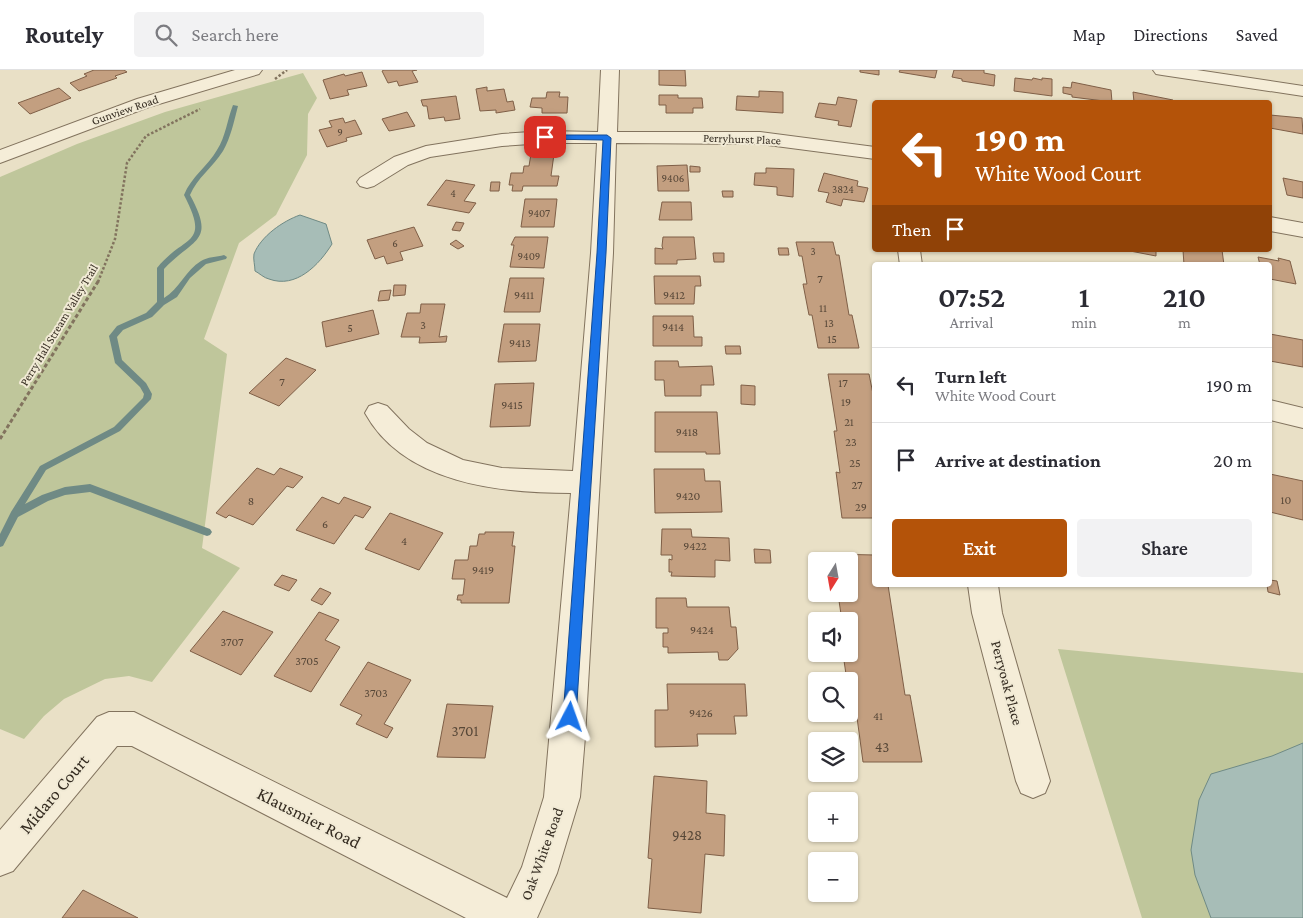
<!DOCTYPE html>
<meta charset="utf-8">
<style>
:root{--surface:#fff;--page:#f2f2f3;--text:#2b2b33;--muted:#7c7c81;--line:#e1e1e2;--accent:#b45309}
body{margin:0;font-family:"Crimson Pro",serif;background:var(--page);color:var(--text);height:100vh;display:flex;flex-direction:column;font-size:19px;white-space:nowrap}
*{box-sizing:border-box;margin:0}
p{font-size:16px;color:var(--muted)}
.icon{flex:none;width:28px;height:28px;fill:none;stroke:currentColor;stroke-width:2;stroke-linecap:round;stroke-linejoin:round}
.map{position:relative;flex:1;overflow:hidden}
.panel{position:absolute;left:872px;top:192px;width:400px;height:325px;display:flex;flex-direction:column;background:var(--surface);border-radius:5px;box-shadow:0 1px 4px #0004}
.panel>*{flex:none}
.hud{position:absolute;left:872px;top:30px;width:400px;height:152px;border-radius:5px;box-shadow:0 1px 4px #0004;background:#b45309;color:#fff;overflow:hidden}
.needle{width:32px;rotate:191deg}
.fabs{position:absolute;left:808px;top:482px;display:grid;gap:10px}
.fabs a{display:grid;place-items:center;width:50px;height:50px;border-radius:5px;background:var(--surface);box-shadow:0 1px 4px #0004;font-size:25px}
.pin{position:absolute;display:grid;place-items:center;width:42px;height:42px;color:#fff;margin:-21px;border-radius:10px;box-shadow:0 2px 8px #0006}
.me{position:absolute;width:55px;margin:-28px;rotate:4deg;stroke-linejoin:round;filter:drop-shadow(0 0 4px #0008)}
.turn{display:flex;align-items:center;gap:18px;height:105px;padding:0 20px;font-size:22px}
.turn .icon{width:65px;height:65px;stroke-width:2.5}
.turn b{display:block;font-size:35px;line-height:42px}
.then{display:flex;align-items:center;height:48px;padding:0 20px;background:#0003;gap:10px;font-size:19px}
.eta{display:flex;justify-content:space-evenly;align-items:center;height:85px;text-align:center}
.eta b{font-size:30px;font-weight:600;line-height:35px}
.primary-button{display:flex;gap:10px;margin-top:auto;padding:10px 20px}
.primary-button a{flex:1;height:58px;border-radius:5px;background:var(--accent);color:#fff;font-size:20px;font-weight:600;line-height:58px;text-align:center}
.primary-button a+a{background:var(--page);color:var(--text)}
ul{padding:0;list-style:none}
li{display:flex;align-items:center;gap:15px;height:75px;padding:0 20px;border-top:1px solid var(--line)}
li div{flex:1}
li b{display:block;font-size:19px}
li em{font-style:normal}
header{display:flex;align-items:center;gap:30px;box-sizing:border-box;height:70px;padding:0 25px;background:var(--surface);border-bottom:1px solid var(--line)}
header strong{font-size:24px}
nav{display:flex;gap:28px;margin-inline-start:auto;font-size:18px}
.search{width:350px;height:45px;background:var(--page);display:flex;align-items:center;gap:12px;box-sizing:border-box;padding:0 18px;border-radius:5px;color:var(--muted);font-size:19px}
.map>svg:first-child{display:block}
.green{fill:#bfc69b}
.water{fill:#a7bdb7;stroke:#6f8a85}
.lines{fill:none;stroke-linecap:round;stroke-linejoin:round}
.stream{fill:#6f8a85;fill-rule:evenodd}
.building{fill:#c39f80;stroke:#7f5f47}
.street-casing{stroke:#82735e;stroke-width:2}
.path-far1{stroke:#82735e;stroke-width:2.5;stroke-dasharray:2.5 2;stroke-linecap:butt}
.path{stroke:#82735e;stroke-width:3;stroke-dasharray:4 2.5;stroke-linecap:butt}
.street{fill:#f5edd8;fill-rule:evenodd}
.route{fill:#1a73e8;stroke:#114b97}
.labels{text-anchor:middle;stroke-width:4;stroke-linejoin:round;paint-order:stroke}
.far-number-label{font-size:11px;fill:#584838}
.far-street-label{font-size:12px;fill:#342b20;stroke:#f1ead5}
.number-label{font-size:12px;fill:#584838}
.street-label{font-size:15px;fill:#342b20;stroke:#f1ead5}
.near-number-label{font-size:15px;fill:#584838}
.near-street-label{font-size:18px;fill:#342b20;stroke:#f1ead5}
</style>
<header>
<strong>Routely</strong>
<div class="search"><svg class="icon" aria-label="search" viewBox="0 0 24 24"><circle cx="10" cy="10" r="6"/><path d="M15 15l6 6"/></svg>Search here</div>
<nav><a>Map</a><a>Directions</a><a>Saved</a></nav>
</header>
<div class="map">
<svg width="1303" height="848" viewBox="0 0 1303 848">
<rect width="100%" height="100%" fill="#e9e0c6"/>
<!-- green -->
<path class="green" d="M303 3 317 28 308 44 307 85 276 145 239 173 204 269 227 284 202 478 240 498 152 612 129 606 105 609 64 629 44 646 24 669 0 659V107L77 74 165 42Z
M1058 579 1303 603V848H1142Z"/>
<!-- water -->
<path class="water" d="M300 145 326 154 332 174C319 195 296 219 269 209 264 208 259 203 255 201 255 196 253 189 254 184 261 166 283 151 300 145Z
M1303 673V848H1211L1195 805 1191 780 1199 730 1211 704 1272 686Z"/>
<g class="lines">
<!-- stream -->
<path class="stream" d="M233 35 238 36C234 51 231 67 223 81 213 97 197 108 190 125 216 173 194 167 164 199V228C179 219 186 200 201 191 207 187 217 187 224 185L227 187 226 189 206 194 190 208 177 227 164 235 152 247 123 260 117 267 122 290 146 313 152 324 151 329 120 361 46 400 25 434 42 425 65 417 90 414 210 459 212 462 210 465 207 466 204 465 90 422 65 425 48 431 18 447 3 476 0 477V464L11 442 40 396 114 357 143 328 144 324 140 317 115 293 109 266 117 256 146 243 157 232V198C184 164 211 177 184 125 191 107 208 96 217 80 226 66 227 50 233 35Z"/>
</g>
<!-- building -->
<path class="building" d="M94 0H124L127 2 115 6 117 8 79 21 70 13 87 6 84 4Z
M384 0H417L412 1 418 12 399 16 397 11 388 13 382 1Z
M659 0H685L686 16 659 15Z
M860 0H879V5L860 2Z
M900 0H937L935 8 899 2Z
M954 0H984V3L995 5 994 16 962 11V9L952 7Z
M362 2 367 16 347 20 349 25 330 29 323 10 344 4 345 6Z
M1015 8 1032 10 1033 8 1042 10V8L1052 9V26L1014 21Z
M1072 12 1111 20 1112 32 1072 27V25L1063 23V17L1071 18Z
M487 17V21L504 19 507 32 513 31 515 40 496 43V40L480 41 476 19Z
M59 18 71 28 30 44 18 33Z
M759 21 783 22V43L736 40 737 26 759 27Z
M547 22H560L559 27H568L567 43H542V38L530 37 532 28H546Z
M1133 22 1173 30V32H1134Z
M659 25H678V28H702L703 38H693V43H666V35H659Z
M456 26 460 49 445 51 444 47 429 49 427 36H423L421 30Z
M838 27 857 30 851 57 838 55 839 51 815 47 819 33 836 35Z
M407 42 415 56 389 61 382 49Z
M1270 45 1302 48 1303 64 1270 58Z
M343 48 345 53 355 50 362 64 346 68 347 71 327 77 319 60 332 57 329 51Z
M531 84H554L551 106H559L557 116H523L522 121H512L513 115H509L511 103H523L524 96H529Z
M687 95 689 121H658L657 96Z
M690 96 700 97V102H690Z
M766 98 794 99 793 127 777 125V117L754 115 755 103H766Z
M824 103 858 111 857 116 868 118 864 132 843 129 841 136 826 132 829 123 818 121Z
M1283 108 1303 112V128L1287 125Z
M446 110 475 115 464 131 476 133 469 143 427 135Z
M491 112H500L499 121H490Z
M722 121H733V127H723Z
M525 129H557L554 157H521Z
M662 132H691L692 150H659Z
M456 152 464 153 460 161 452 160Z
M414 157 423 176 400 182 403 190 387 194 384 186 375 189 367 170Z
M515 167H548L544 198 510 197 514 175H511Z
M663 167H694L696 189 677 190V194H655V178L663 179 662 176Z
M456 170 464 176 458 179 450 174Z
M796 172H833L836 185H839L849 245H852L859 278H818L812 245H809L803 214H807L802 186H799Z
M778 178H788L789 185H779Z
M1125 180H1156V186Z
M1183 180H1222L1224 195H1184Z
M713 183H724V192H714Z
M1258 187 1279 191 1278 188 1290 191 1296 214 1270 209V195H1260Z
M654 206H700L701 216H695L694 234H655Z
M510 208H544L540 242H504Z
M394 215H406L405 225 393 226Z
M391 220 389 230 378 231 380 221Z
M421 234H445L439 267 447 266 446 272 419 273 420 267H401L407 243H420Z
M373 240 379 264 326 277 322 252Z
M653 246H693L694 267H702V276H653Z
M504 254H540L536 291 498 292Z
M1270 264 1303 270V297L1270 291Z
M725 276H740L741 284H726Z
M286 288 316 300 279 336 249 323Z
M655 291H678L679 297 712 296 714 315H701V326H665L664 310H655Z
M828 304H869L875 334V448H842L836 402 840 403 834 361H837Z
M534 313 530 356 490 357 495 314Z
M741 315 755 316V335L741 334Z
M655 342H717L720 384H706V382H655Z
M257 398 274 405 280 398 303 407 293 418 287 416 253 455 229 445 226 448 216 443Z
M654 399H704L705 411H720L722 442 655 443Z
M1270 404 1303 411V450L1270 442Z
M322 427 339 434 344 427 371 437 363 448 355 445 334 474 296 460Z
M390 443 443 463 419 500 365 479Z
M662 459H691L692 467 729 468 730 491 715 490V507L671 506 672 502H669V489L672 490V485H661Z
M485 462H514L512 476H515L509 533H461V530H457L458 525H463L465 509H452L455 490H468L470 476H477L479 464H485Z
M754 479 770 480 771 493H755Z
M828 484 875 485V515H888L905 625H910L922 692H863L854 625H849V611H847L843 584H849V551H842L838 524H849V491H829Z
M282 505 297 510 289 521 274 515Z
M1270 510 1277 511 1280 525 1268 522 1267 515H1270Z
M320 518 331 523 322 535 311 530Z
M656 528H686L687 537H729L731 557H736L738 579 728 590H719L718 582 668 583V577H663V563H668V558H656Z
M223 541 273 562 241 605 190 581Z
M319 542 339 550 325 570 340 577 311 622 274 606Z
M368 592 411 610 384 654 393 658 387 668 356 654 362 645 340 635Z
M667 614H745L747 646H734L736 664H697L698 676 655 677V640H668Z
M447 634 493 636 485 688 437 687Z
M654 706 707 711 706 743 725 745 724 786 705 784 701 843 648 838 652 789 648 788Z
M83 820 138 848H62Z"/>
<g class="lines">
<!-- street casing -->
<g class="street-casing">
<path id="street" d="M235 0H262L259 4 149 37 0 93V80L137 29Z
M601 0H619L617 62H760L875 77V89L760 74 616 73 613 183 585 667 580 727 557 803 537 848H466L132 676H117L13 801 0 806V760L97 647 109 642H134L507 828 522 797 544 727 571 423C500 423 404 414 365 343L369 336 378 333 387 336 409 359 427 373 463 390 502 398 573 401 591 183 597 73H545L502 76 430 87 408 95 374 116 367 118 360 116 357 112 360 108 394 87 426 76 502 64 545 61 598 62Z
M1153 0H1197L1303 16V26L1162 5 1156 4Z
M1270 147 1303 153V167L1270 161Z
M898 180H920L922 195H900Z
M1270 330 1303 338V358L1270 350Z
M968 515H998L1002 543 1050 711 1045 723 1033 728 1021 723 1016 711 972 543Z"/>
</g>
<!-- path-far1 -->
<path class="path-far1" d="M275 9 287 0
M98 212 115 169 127 93 146 66 200 39"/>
<!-- path -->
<path class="path" d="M0 369 99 210"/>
<!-- street -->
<use href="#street" class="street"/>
</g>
<!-- route -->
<path class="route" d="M543 65H607L611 68 606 183 576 647 574 652 570 654 565 652 563 647 597 183 603 70 545 69 542 67Z"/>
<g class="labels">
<!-- far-number labels -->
<g class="far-number-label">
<text x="340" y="66">9</text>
<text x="673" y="112">9406</text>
<text x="843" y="123">3824</text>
<text x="453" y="127">4</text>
<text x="539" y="147">9407</text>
<text x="395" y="177">6</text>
<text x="813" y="185">3</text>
<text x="529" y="190">9409</text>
</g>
<!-- far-street labels -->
<g class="far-street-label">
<text transform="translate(125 40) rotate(-19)" y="4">Gunview Road</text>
<text transform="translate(742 69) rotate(2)" y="4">Perryhurst Place</text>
<text transform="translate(59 255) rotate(-59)" y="4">Perry Hall Stream Valley Trail</text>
</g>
<!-- number labels -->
<g class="number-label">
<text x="820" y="213">7</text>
<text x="524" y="229">9411</text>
<text x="674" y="229">9412</text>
<text x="823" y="242">11</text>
<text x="829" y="257">13</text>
<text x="423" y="259">3</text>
<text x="673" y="261">9414</text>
<text x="350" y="262">5</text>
<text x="832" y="273">15</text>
<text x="520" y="277">9413</text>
<text x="282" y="316">7</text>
<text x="843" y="317">17</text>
<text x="846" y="336">19</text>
<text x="512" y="339">9415</text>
<text x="849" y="356">21</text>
<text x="687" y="366">9418</text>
<text x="851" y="376">23</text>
<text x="855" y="397">25</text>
<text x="857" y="419">27</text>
<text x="688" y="430">9420</text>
<text x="1286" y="434">10</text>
<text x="251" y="435">8</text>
<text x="861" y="441">29</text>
<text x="325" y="458">6</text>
<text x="404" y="475">4</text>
<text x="695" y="480">9422</text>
<text x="483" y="504">9419</text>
<text x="702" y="564">9424</text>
<text x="232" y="576">3707</text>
<text x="307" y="595">3705</text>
<text x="376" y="627">3703</text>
<text x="701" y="647">9426</text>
<text x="878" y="650">41</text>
</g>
<!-- street labels -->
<g class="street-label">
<text transform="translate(1007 613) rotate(75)" y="5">Perryoak Place</text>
<text transform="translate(542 784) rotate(-70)" y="5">Oak White Road</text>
</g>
<!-- near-number labels -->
<g class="near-number-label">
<text x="465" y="666">3701</text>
<text x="882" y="682">43</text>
<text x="687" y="770">9428</text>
</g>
<!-- near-street labels -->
<g class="near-street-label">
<text transform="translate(54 724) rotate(-50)" y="6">Midaro Court</text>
<text transform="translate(309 748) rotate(27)" y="6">Klausmier Road</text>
</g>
</g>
</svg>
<div class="fabs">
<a><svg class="needle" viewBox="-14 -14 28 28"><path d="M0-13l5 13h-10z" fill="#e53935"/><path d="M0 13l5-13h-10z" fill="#7c7c81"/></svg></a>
<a><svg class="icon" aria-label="sound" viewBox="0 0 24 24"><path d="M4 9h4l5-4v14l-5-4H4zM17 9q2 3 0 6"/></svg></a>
<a><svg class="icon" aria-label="search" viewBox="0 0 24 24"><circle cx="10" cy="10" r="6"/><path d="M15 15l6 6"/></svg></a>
<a><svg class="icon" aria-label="layers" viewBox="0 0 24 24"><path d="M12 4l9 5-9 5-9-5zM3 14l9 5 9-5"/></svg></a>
<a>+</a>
<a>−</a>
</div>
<div class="pin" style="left:545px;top:67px;background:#d93025"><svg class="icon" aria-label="arrive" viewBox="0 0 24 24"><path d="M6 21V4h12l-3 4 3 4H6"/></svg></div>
<svg class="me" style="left:570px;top:647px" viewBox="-20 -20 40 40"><path d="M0-17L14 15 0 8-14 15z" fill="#1a73e8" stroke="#fff" stroke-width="4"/></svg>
<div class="hud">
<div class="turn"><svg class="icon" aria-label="left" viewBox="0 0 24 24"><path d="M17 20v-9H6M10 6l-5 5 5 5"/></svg><div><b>190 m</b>White Wood Court</div></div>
<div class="then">Then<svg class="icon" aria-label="arrive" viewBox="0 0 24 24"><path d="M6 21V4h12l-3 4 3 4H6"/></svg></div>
</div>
<section class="panel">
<div class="eta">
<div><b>07:52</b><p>Arrival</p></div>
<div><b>1</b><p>min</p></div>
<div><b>210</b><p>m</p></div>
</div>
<ul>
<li><svg class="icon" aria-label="left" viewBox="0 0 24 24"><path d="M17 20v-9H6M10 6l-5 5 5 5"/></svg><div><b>Turn left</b><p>White Wood Court</p></div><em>190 m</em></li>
<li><svg class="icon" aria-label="arrive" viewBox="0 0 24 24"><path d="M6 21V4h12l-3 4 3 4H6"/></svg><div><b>Arrive at destination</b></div><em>20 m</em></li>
</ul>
<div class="primary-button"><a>Exit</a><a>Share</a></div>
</section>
</div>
